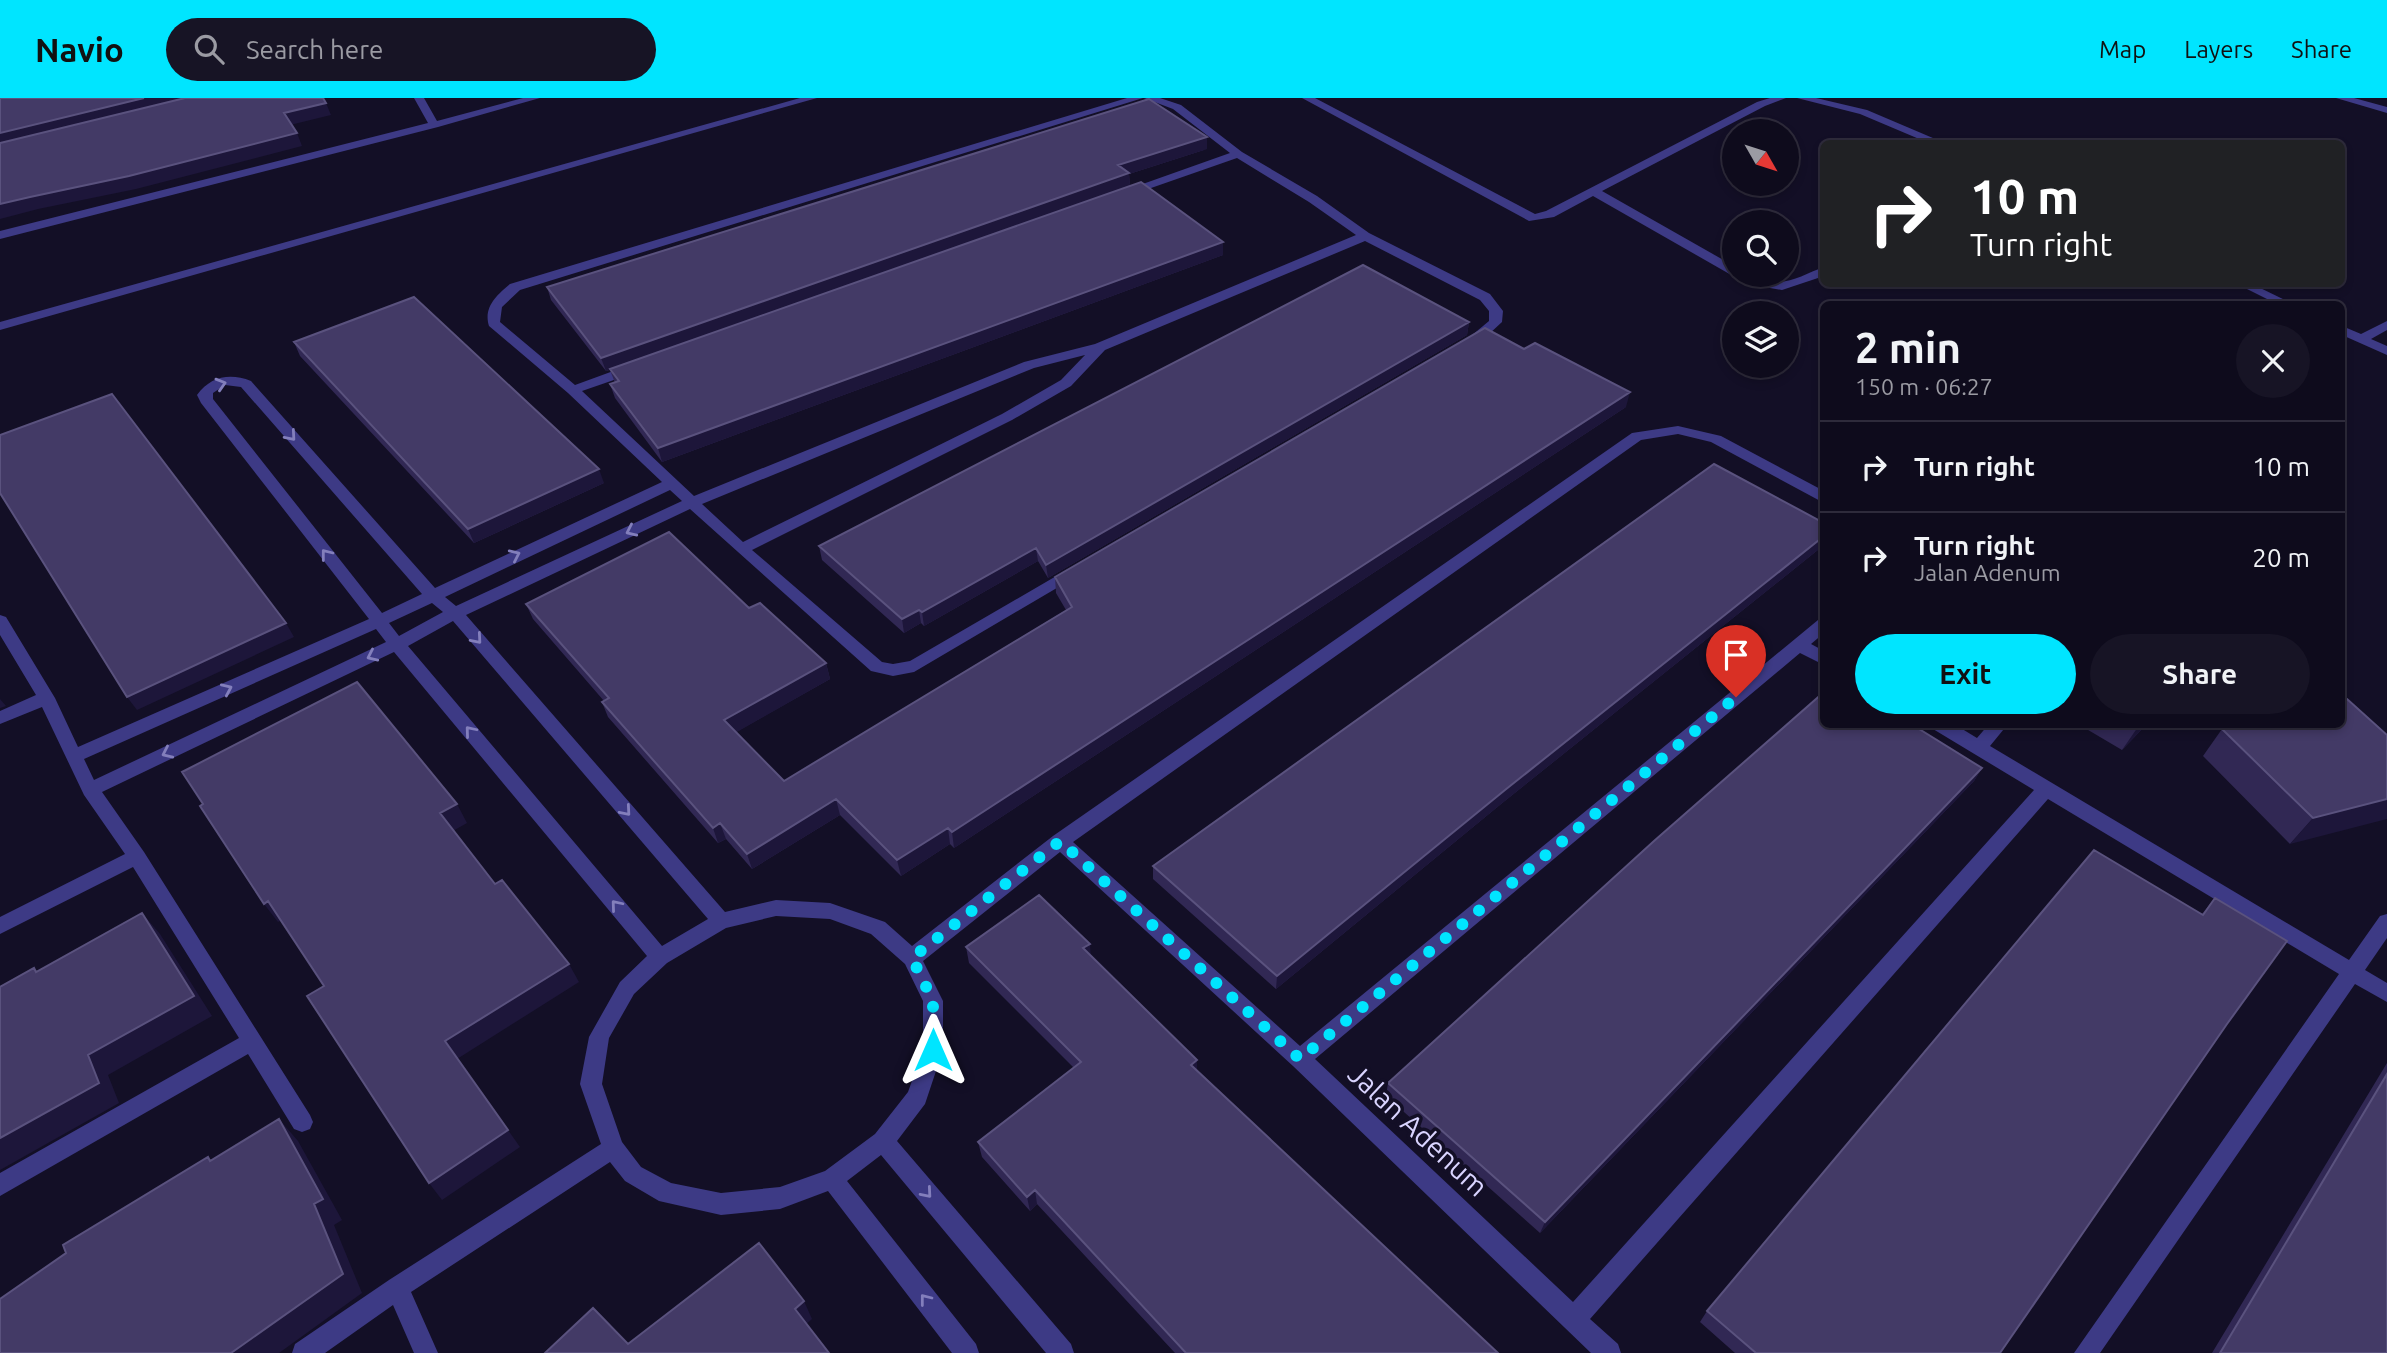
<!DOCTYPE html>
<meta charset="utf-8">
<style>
:root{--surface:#0e0b1c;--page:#171425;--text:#f1f3f6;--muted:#9b9ba3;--line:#2e2b3b;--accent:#00e5ff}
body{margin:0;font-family:Ubuntu,sans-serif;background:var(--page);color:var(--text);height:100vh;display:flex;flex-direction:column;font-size:26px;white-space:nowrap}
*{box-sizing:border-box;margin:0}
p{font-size:23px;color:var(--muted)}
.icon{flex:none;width:38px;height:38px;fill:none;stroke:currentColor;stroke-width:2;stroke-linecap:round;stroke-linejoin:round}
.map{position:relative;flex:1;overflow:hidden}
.side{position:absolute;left:1820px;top:203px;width:525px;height:427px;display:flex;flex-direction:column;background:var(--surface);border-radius:10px;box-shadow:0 4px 10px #0003,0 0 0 2px var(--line)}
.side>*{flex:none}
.hud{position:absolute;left:1820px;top:42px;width:525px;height:147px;border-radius:10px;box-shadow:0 4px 10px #0003,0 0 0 2px var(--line);background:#202124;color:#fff;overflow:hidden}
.needle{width:46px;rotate:129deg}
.tools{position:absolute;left:1722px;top:21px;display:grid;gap:14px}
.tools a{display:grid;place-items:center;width:77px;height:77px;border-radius:50%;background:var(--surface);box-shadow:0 4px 10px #0003,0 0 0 2px var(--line);font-size:35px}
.pin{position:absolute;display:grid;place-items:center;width:60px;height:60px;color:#fff;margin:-72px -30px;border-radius:50% 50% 50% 0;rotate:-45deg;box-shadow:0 0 7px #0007}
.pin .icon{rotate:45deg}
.me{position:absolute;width:77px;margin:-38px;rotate:0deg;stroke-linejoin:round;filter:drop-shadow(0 0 5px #0008)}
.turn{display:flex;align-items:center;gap:24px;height:147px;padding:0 35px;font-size:32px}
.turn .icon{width:91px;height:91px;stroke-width:2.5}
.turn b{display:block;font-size:49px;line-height:60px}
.round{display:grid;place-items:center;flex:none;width:74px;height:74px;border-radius:37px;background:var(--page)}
.overview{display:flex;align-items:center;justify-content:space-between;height:119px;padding:0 35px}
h1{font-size:42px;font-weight:600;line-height:52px}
.primary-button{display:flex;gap:14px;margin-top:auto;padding:14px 35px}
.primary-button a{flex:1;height:80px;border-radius:42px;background:var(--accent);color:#111;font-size:28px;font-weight:600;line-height:80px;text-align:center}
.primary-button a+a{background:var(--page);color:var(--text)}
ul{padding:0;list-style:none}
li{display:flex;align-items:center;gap:21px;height:91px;padding:0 35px;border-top:2px solid var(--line)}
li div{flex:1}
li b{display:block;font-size:26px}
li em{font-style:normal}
header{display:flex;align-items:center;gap:42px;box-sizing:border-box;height:98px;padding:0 35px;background:var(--accent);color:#111}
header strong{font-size:33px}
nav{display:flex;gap:38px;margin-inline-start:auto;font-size:24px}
.search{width:490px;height:63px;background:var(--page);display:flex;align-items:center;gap:18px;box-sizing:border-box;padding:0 24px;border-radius:38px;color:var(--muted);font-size:26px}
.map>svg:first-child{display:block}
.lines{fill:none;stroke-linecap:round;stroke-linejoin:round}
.minor{fill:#3d3a85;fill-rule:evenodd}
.wall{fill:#312854}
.shaded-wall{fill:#1d163a}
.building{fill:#433a66;stroke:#5a527e;stroke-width:2}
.oneway{stroke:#837fbc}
.route{stroke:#00e5ff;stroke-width:12;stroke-dasharray:0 21.6}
.labels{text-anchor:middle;stroke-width:7;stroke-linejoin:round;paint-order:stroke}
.near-street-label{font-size:28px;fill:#d9d4ff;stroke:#130f26}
</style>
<header>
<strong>Navio</strong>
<div class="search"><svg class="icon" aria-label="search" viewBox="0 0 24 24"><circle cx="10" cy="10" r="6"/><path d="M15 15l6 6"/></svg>Search here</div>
<nav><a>Map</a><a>Layers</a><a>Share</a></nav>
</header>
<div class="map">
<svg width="2387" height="1255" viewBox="0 0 2387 1255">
<rect width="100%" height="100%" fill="#130f26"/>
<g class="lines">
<!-- minor -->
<path class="minor" d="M414 0H424L437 23 523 0H540L438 29 0 141V133L428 25Z
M800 0H817L0 232V224Z
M1127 0H1143L520 192 502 209 500 224 575 287 627 268H637V274L582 293 694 398 1024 264 1095 246 1356 137 1309 104 1237 60 1131 97H1123V93L1230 55 1173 11 1144 0H1160L1181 7 1242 54 1317 98 1369 135 1490 196 1503 213 1502 224 1475 249H1465V243L1489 223V213L1480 202 1365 143 1105 252 1071 288 1012 322 752 452 882 564 893 566 910 563 1070 470H1082L1084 474 914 574 893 578 871 573 690 411 466 517 725 814 776 802 830 805 885 824 912 848 1053 738 1632 335 1678 328 1721 338 1824 393V405L1711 344 1678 336 1641 342 1073 744 1300 948 1818 522 1824 521V535L1811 546 1824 553V567L1800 555 1315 961 1573 1204 2034 692 1933 631 1931 626H1954L1977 640 1989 626H2008L1990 648 2349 862 2380 818 2387 816V840L2365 872 2387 885V904L2355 886 2100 1255H2074L2339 876 2048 701 1590 1221 1618 1246 1621 1255H1591L1293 968 1060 754 923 863 943 903V952L925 1006 897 1043 1071 1246 1074 1255H1046L881 1057 847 1083 976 1246 979 1255H952L828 1093 780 1111 721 1117 659 1103 625 1083 610 1064 411 1194 438 1255H414L393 1207 325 1255H292L295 1246 389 1182 601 1046 580 986 589 939 620 884 647 858 394 554 102 694 144 754 310 1017 313 1024 310 1031 302 1034 294 1031 248 956 0 1098V1075L239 940 133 769 0 836V819L125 756 84 697 42 609 0 626V613L36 597 0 537V517L6 519 55 600 78 649 369 521 201 305 197 297C211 278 230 275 251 283L435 490 662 384 568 295 489 228C483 209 497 197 510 186ZM1085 257 1061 282 1002 316 743 444 702 406 1034 270ZM225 287 241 289 422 496 382 515 213 301V295ZM670 392 682 403 456 508 445 499ZM432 505 443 514 399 538 389 525ZM453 523 708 821 662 848 408 548ZM376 531 386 544 94 682 84 661ZM776 818 830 821 871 836 905 866 923 903V952L908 994 875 1036 825 1073 780 1089 721 1095 671 1085 641 1069 622 1044 602 986 609 940 634 896 667 865 726 830Z
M1302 0H1315L1535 116 1546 113 1757 4 1770 0H1786L1765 8 1602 93 1734 168V177C1749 177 1760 184 1774 184 1792 185 1807 175 1824 169V178L1782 192 1747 186 1593 98 1554 119 1529 123Z
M1797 0H1816L1867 12 1947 46H1931L1860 16Z
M2336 0H2354L2387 9V15Z
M2237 186H2252L2293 206H2277Z
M2387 223V232L2371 241 2387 248V257L2342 237V228L2361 236Z"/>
</g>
<!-- wall -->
<path class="wall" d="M1207 51 1129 76 1130 88 1223 157 662 364 615 300 610 286 615 285 610 272 606 273 551 202 547 189Z
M1469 224 1467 237 1048 480 1038 463 924 528 921 525 904 535 822 462 819 448Z
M294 244 604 385 474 445 300 258Z
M1626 309 954 750 950 746 901 778 840 717 752 771 726 741 718 745 608 619 602 604 604 603 533 521 526 506 749 510 826 565 830 581 736 634 784 683 1066 512 1056 495 1055 479Z
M1824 425V447L1501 706 1276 891 1153 781V768Z
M2078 626H2147L2122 652Z
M2222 631 2387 637 2290 746 2203 658Z
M1982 670 1974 683 1540 1135 1386 998 1388 985Z
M2215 800 2227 926 2000 1255H1735L1700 1224 1707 1213 2202 816Z
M966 849 1091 857 1197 962V973L1498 1255H1175L1037 1106 1030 1113 982 1059 978 1044 1074 970 969 865Z
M2387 965V1255H2212Z"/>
<!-- shaded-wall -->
<path class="shaded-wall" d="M144 0H200L0 49V35Z
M326 5 331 17 290 27 284 15Z
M297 35 302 48 136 91 38 111 0 121V106Z
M1207 39V51L1129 76 1130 88 606 273 601 260 1118 67Z
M1223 144V157L662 364 658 350Z
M1469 224 1467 237 1048 480 1046 467Z
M1630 294 1626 309 954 750 952 734Z
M599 371 604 385 474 445 468 431Z
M1824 438V447L1501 706 1276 891 1277 878 1505 692Z
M1036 450 1038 463 924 528 922 514Z
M919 512 921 525 904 535 902 521Z
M286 525 294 539 137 612 127 599Z
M826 565 830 581 730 638 724 622Z
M0 601 6 608 0 610Z
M2140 626H2147L2122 652Z
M1982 670 1974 683 1540 1135 1545 1124Z
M836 701 840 717 752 771 747 756Z
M2387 701V721L2290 746 2313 720Z
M457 706 467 725 451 734 440 715Z
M720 725 726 741 718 745 713 730Z
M948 730 950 746 901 778 897 762Z
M268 803 282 822 278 824 264 806Z
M142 815 160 836 212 918 108 977 119 1005 0 1072V1040L88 957Z
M1090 846 1091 862 1083 850Z
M569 866 579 884 457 961 445 943Z
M1197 962V977L1191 967Z
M279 1021 298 1043 342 1122 334 1127 362 1195 279 1255H231Z
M508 1032 520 1049 442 1102 429 1085Z
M1035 1092 1037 1106 1030 1113 1027 1099Z
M804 1203 812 1221 803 1229 795 1211Z"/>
<!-- building -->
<path class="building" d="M0 0H144L0 35Z
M185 0H323L326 5 284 15 297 35 129 78 30 99 0 106V45Z
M1149 1 1207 39 1118 67 1129 75 601 260 547 189Z
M1141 84 1223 144 658 350 610 286 619 283 610 271Z
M1363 167 1469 224 1046 467 1036 450 922 514 919 512 902 521 819 448Z
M414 199 599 371 468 431 294 244Z
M1485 230 1524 251 1535 245 1630 294 952 734 948 730 897 762 836 701 747 756 720 725 713 730 602 604 609 600 526 506 669 434 749 510 760 505 826 565 724 622 784 683 1072 509 1055 479Z
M112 296 286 525 127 599 0 395V337Z
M1714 366 1824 425V438L1505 692 1277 878 1153 768Z
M357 584 457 706 440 715 495 786 502 782 569 866 445 943 508 1032 429 1085 307 898 324 888 268 803 264 806 200 708 203 706 182 674Z
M1824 594V626H1911L1982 670 1545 1124 1388 985 1654 743Z
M2347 601 2387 637V701L2313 720 2222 631 2242 626H2342V602Z
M2094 752 2203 817 2215 800 2287 843 2227 926 2000 1255H1756L1707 1213Z
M1039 797 1090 846 1083 850 1197 962 1191 967 1498 1255H1186L1035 1092 1027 1099 978 1044 1081 964 966 849Z
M142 815 194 898 88 957 99 985 0 1040V889L34 870 36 874Z
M2387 976V1255H2220Z
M279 1021 323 1101 314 1106 343 1176 231 1255H0V1201L66 1155 63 1147 208 1059 210 1063Z
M759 1145 804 1203 795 1211 829 1255H545L593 1210 628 1246Z"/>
<!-- one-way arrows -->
<defs><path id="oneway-chevron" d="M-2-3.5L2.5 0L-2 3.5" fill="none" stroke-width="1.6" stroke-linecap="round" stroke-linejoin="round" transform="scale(1.75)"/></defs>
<g class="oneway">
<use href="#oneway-chevron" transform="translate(221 286) rotate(-17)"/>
<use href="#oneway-chevron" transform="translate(291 338) rotate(49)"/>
<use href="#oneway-chevron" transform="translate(631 433) rotate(155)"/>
<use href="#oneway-chevron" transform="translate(326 456) rotate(-128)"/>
<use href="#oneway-chevron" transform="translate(515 457) rotate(-25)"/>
<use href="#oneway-chevron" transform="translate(477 541) rotate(49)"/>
<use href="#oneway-chevron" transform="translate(372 558) rotate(155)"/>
<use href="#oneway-chevron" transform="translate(227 591) rotate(-24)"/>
<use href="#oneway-chevron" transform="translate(470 633) rotate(-130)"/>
<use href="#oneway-chevron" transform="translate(167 655) rotate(155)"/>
<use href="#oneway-chevron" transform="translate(626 713) rotate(49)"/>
<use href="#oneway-chevron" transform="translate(616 807) rotate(-130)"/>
<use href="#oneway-chevron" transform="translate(927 1095) rotate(49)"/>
<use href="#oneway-chevron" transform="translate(925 1201) rotate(-128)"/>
</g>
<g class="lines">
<!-- route -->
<path class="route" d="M933 952V903L912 860 1060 743 1300 961 1736 599"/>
</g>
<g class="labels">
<!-- near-street labels -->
<g class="near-street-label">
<text transform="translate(1418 1032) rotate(43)" y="10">Jalan Adenum</text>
</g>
</g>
</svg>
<div class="tools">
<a><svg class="needle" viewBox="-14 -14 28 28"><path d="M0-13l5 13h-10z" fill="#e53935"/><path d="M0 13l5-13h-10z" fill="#9b9ba3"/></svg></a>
<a><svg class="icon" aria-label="search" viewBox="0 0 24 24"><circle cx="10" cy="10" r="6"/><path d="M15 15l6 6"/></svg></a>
<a><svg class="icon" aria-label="layers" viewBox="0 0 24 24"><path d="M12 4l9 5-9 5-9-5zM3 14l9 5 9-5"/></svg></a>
</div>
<div class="pin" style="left:1736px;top:599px;background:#d93025"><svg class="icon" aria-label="arrive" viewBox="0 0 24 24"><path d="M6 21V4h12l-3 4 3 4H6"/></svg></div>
<svg class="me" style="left:933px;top:952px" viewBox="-20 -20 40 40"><path d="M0-17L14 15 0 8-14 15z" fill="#00e5ff" stroke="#fff" stroke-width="4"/></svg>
<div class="hud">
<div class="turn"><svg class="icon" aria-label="right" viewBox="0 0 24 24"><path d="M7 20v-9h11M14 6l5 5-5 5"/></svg><div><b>10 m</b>Turn right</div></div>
</div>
<section class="side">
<div class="overview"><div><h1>2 min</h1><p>150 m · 06:27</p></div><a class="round"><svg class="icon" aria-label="close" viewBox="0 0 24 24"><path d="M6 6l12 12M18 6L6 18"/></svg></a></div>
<ul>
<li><svg class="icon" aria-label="right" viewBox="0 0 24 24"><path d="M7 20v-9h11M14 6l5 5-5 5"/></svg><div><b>Turn right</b></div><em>10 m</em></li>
<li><svg class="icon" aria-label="right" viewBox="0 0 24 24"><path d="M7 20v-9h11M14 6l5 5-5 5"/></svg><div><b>Turn right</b><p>Jalan Adenum</p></div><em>20 m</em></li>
</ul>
<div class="primary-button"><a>Exit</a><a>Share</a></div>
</section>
</div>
